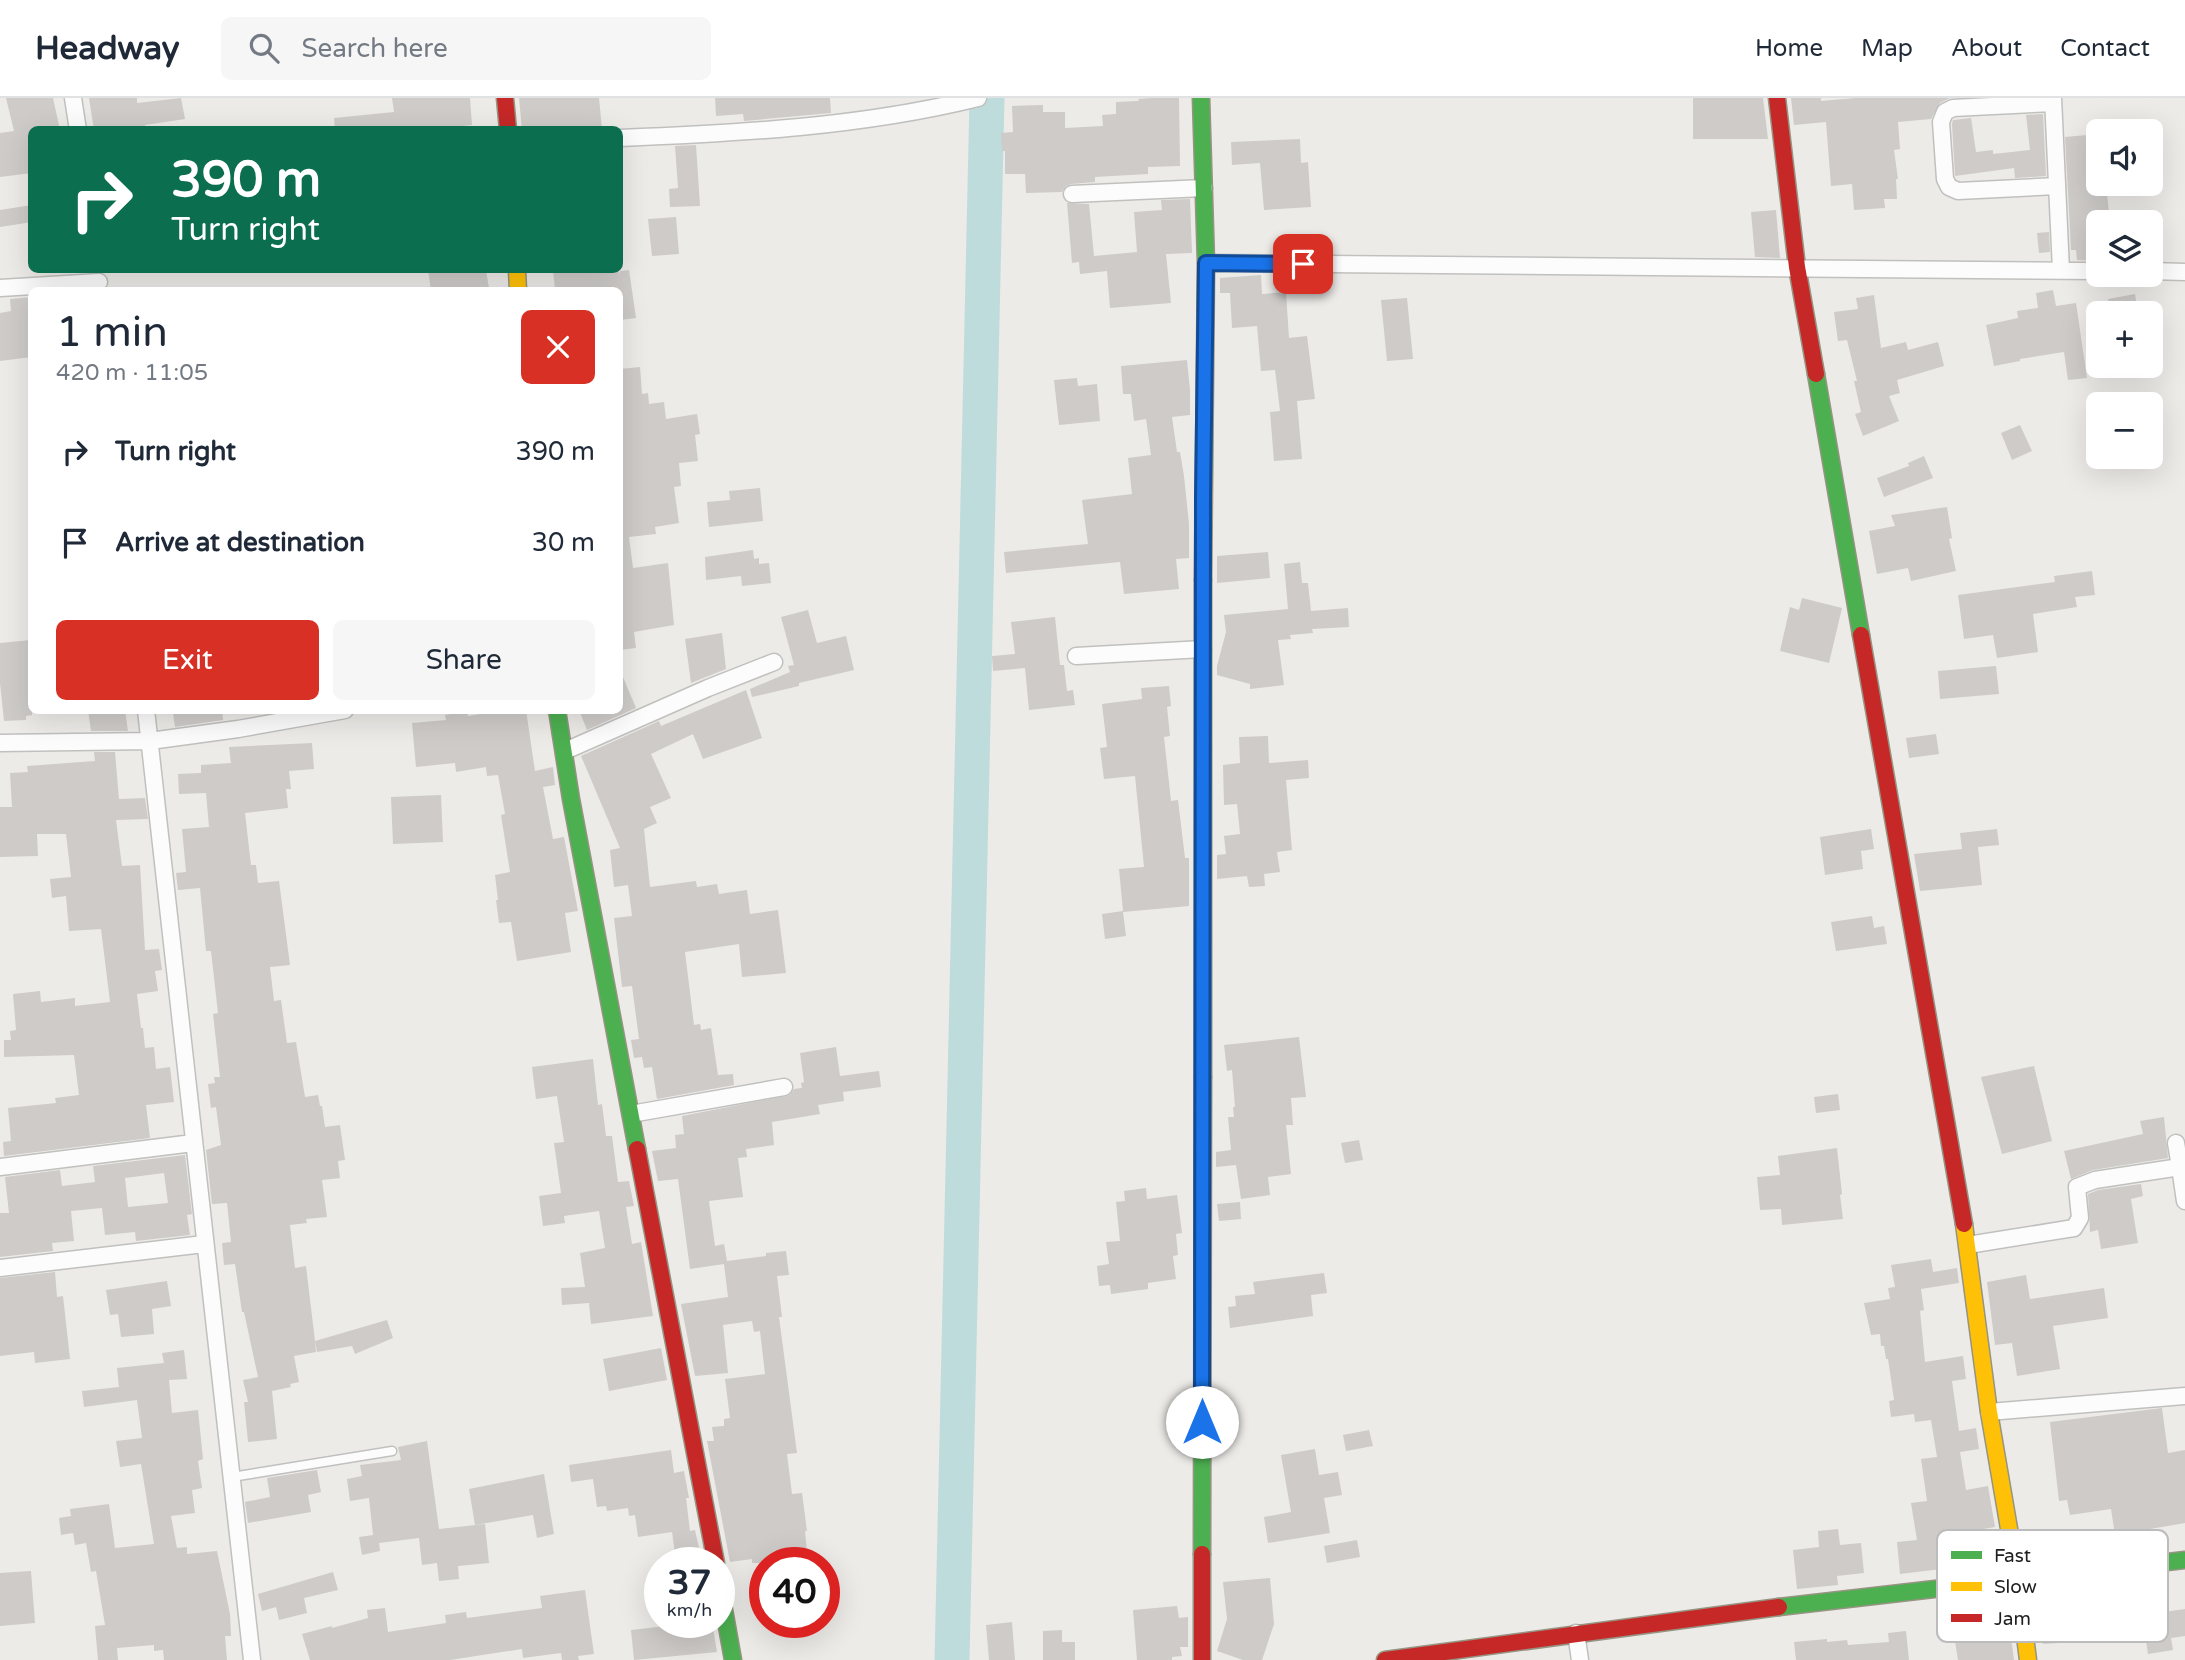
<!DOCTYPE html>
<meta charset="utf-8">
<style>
:root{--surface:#fff;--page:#f6f6f7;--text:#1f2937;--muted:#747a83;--line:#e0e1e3;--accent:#d93025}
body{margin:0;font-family:"Varela Round",sans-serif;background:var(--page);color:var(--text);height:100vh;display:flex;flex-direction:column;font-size:26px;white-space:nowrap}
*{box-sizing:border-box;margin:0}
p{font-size:23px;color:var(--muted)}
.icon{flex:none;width:38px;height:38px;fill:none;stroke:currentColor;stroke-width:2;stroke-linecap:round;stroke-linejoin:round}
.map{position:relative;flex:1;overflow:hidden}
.sheet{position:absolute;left:28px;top:189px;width:595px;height:427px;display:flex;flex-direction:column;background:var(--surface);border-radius:10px;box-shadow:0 7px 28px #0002}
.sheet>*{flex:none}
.top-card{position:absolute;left:28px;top:28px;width:595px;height:147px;border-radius:10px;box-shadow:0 7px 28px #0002;background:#0b6e4f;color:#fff;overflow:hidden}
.fabs{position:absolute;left:2086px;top:21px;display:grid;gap:14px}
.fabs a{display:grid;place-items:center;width:77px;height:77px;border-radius:10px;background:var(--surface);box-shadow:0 7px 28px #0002;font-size:35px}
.speed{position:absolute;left:644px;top:1449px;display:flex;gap:14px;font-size:35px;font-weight:700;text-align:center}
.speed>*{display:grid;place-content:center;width:91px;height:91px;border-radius:50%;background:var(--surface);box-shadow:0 7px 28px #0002;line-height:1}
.speed small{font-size:18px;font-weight:400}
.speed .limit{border:10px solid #d22;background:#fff;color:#111}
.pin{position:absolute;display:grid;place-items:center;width:60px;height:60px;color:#fff;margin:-30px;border-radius:14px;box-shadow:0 4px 10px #0006}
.me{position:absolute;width:77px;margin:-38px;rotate:0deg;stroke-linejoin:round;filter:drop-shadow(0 0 5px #0008)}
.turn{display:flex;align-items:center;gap:24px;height:147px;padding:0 28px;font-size:32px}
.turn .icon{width:91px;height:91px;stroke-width:2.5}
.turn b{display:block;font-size:49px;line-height:60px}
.round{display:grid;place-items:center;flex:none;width:74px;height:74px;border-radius:10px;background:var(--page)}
.summary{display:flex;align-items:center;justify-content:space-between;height:119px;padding:0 28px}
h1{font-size:42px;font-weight:600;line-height:52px}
.cta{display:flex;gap:14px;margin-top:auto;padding:14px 28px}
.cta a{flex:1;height:80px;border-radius:10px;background:var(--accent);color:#fff;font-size:28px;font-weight:600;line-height:80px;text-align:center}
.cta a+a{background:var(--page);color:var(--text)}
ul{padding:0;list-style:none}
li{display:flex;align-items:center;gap:21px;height:91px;padding:0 28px}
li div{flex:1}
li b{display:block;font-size:26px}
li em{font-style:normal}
header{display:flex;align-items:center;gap:42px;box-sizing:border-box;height:98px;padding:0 35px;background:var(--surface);border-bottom:2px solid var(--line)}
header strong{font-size:33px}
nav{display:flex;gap:38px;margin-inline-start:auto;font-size:24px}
.search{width:490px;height:63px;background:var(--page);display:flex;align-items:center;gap:18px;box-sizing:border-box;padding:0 24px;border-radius:10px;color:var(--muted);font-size:26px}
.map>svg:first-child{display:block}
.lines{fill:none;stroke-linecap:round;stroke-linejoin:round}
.river{stroke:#bfdcdd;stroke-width:35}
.building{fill:#cecbc9;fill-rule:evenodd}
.lane-casing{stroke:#c0c0be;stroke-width:11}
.street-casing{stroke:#c0c0be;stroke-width:19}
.fast-casing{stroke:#969482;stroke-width:19}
.slow-casing{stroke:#969482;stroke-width:19}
.jam-casing{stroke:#969482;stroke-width:19}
.lane{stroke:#fcfcfc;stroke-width:8}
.street{stroke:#fcfcfc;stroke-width:16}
.fast{stroke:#4caf50;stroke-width:16}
.slow{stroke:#ffc107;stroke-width:16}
.jam{stroke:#c62828;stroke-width:16}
.route-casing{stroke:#114b97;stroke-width:18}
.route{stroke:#1a73e8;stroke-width:12}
.key{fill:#fff;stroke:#bcbcbc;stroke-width:2}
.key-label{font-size:19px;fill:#1f1f1f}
</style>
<header>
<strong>Headway</strong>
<div class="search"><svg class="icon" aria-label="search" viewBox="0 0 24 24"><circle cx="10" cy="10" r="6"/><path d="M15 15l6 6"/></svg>Search here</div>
<nav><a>Home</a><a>Map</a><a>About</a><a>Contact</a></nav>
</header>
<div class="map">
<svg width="2185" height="1562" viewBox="0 0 2185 1562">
<rect width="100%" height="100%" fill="#edebe8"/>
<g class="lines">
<!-- river -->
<path class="river" d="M952 1562 987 0"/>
</g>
<!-- building -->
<path class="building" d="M6 0H53L60 32H32V75L0 79V35L14 33Z
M89 0H137V5L181 0 185 21 145 27 146 32H94Z
M392 0H470L472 27 427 32H335L334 20 394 14Z
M519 0H599L602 31 522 32Z
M715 0H830L831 15 744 23 743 16 716 18Z
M1151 0H1179L1180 68 1148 69V76L1095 79V84L1071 86 1066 88 1062 94 1026 95 1025 76H1005V53H1002L1001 35 1013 34 1012 8 1043 7V14H1065V30L1103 28 1102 17 1116 16V4L1139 3 1138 1Z
M1693 0H1763L1768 41H1693Z
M1791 0H1821V3L1855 0H1950L1940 5 1931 21 1898 24 1900 51 1894 52 1898 81H1896L1897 101H1884L1885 110 1854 112 1852 86 1831 88 1826 24 1794 27Z
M2043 16 2046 78 2015 80 2014 70 1955 78 1952 26 1953 22 1971 20 1976 54 1993 52V56L2030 52 2026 17Z
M2098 36V86H2106L2110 124H2098V163L2077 162 2076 152H2071L2065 39Z
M1300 41 1301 65 1308 64 1311 109 1264 112 1260 65 1232 67 1231 44Z
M696 47 700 108 670 109 669 91 678 90 675 48Z
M1190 101 1192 155 1166 156 1171 205 1110 210 1107 173 1080 176 1079 164 1072 165 1067 105 1089 106 1094 158 1137 154 1134 114 1162 112 1161 102Z
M32 107V124L0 129V112Z
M1776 112 1780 160 1755 159 1751 114Z
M676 119 679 156 652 158 648 121Z
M2049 134 2050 154 2039 155 2037 135Z
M428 172H486L489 190 474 192H431Z
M553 172H619L620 178V173L629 172 636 220 620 222V192H555Z
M1261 177 1262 196 1286 194 1289 240 1307 238 1315 301 1297 303 1302 361 1274 363 1270 314 1280 313 1275 272 1261 273 1257 228 1232 230 1230 195H1220V180Z
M2053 192 2056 208 2076 205 2087 280 2068 282 2064 254 2020 261V263L1994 268 1986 227 2018 220 2017 213 2038 210 2036 195Z
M2135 196 2138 215H2110L2108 201Z
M1874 197 1881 250 1906 244 1908 252 1938 244 1944 268 1897 282 1900 295 1889 298 1899 323 1863 338 1855 316 1861 314 1854 283H1857L1847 242 1838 243 1834 214 1858 211 1856 200Z
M32 199V259L0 263V215L11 213 10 201Z
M1407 200 1413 261 1387 263 1381 202Z
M1187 262 1190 292V317L1172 319 1177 354H1180L1184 378 1189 426V460L1176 461 1179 491 1124 496 1120 464 1006 475 1004 454 1088 446 1082 402 1132 396 1128 360 1151 357 1146 321 1134 323 1131 296H1123L1121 268Z
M640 269 642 296 648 295 649 306 664 304 666 321 697 316 700 336 695 337 698 363 679 365 681 388 674 389 679 425 655 429 656 436 629 439 633 470 668 465 674 527 634 534 636 550 620 552V271Z
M1077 280 1078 288 1097 286 1100 323 1059 327 1054 282Z
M2020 327 2032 353 2012 362 2001 335Z
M1924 358 1933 380 1884 399 1877 380 1909 368 1908 365Z
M760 390 763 423 709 429 707 404 730 402 729 393Z
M1947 409 1952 440 1949 441 1956 473 1911 483 1908 470 1877 476 1869 433 1895 428 1891 417Z
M753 452 754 461 759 460V466L769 465 771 485 742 488 741 478 706 482 705 459Z
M1268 454 1270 480 1217 485V458Z
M1300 464 1302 485H1308L1311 513 1348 510 1349 529 1312 531 1313 535 1290 537 1291 541 1278 542 1284 587 1250 591V586L1217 577V568L1226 534 1224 517 1288 511 1284 466Z
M2092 473 2095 497 2075 499 2077 509 2033 516 2038 554 1997 560 1993 537 1964 541 1958 497 2055 484 2054 478Z
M1802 500 1842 510 1829 565 1780 553 1790 509 1799 512Z
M808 512 817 545 846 538 854 572 799 585V588L752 599 750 591 790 574 788 568 794 567 781 519Z
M1055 519 1060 567H1064L1067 593 1073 592 1075 607 1029 612 1025 570 993 573 992 558 1015 556 1011 524Z
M722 535 726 571 691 585 685 541Z
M31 542 32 617 26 618V622L4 623 0 585V545Z
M1996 568 1999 596 1940 601 1938 573Z
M620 572 636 610 587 632 579 612H620Z
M1169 588 1171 608 1167 609 1170 638 1164 639 1171 703 1178 702 1185 760H1189V808L1123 814 1126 838 1105 841 1102 816 1123 813 1119 771 1144 769 1135 678 1104 681 1100 650 1107 649 1102 606 1142 601 1141 590Z
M746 592 762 640 703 661 693 636 651 656 671 700 650 709 657 725 644 731 650 789 696 783 697 789 717 786 719 796 747 792 750 816 778 812 786 875 742 879 739 846 685 854 694 927 700 926 701 932 711 930 718 977 733 976 734 987 657 1001 652 969 644 970 642 959 634 960 631 942 639 941 632 888 622 889 614 820 632 818 628 787 614 789 610 752 620 750 581 658 659 623 661 628Z
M88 612H125L128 633H91Z
M189 612H222L223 622 175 629 173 615Z
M506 612H526L535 673 553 669 555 687 543 689 553 741 564 739 578 813 565 815 571 854 517 863 511 824 499 825 496 802H498L495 777 510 774 501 717 505 716 498 677 487 678 486 669 456 674 455 665 416 669 412 625 446 622 445 617 467 613 468 618Z
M1936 636 1939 656 1909 660 1906 640Z
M1268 638 1269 665 1308 662 1309 680 1286 682 1292 752 1277 754 1280 774 1264 776 1265 788 1249 789 1247 778 1217 781V757L1226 756 1224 738 1240 736 1237 706 1224 707 1223 667 1240 665 1239 639Z
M312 645 314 671 289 673 291 691H286L288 710 245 715 251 767H256L258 785 279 783 290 867 270 869 274 903 281 902 287 945 296 944 305 999 318 997 320 1008H322L325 1029 340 1027 345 1062 338 1063 340 1080 322 1082 327 1119 306 1121 307 1125 290 1127 295 1170 306 1168 315 1243 387 1222 393 1240 355 1256 352 1248 317 1254 315 1243 316 1254 294 1258 299 1284 290 1286 291 1289 272 1293 277 1341 248 1344 244 1304H248L243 1282 258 1279 244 1214H242L235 1166 224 1167 222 1145 231 1144 227 1105 212 1106 206 1052 221 1047 216 1009 211 1010 208 986 215 985 214 979H220L213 916 218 915 211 853H206L200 790 178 792 176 775 186 774 182 731 209 729 206 695 179 696 178 676 201 675V667L231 665 229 649Z
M94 654H115L119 701 145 700 148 721 116 722 122 768 140 767 145 852 159 851 162 872 155 873 158 893 137 896 141 930H143L145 950 154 949 156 971 170 969 174 1004 146 1007 150 1040 4 1058 3 1044 11 1043 8 1010 56 1005 55 1000 79 997 74 957 4 959V942H11L10 933 16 932 13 896 40 893 41 904 75 900V908L110 904 101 831 69 833 66 798 52 800 50 781 71 779 66 736H37L38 758 0 759V709H12L10 675 28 674 27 668 95 663Z
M441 697 443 744 393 746 391 699Z
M1871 731 1874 751 1861 753 1863 771 1825 777 1820 739Z
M1997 731 1999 747 1978 749 1982 787 1920 793 1914 756 1962 751 1960 735Z
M1872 818 1874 830 1884 828 1887 846 1836 853 1831 824Z
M1299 939 1306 999 1291 1000 1293 1027H1286L1291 1076 1268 1079 1270 1097 1241 1101 1236 1067 1216 1069V1054L1231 1052 1228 1019H1234L1233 1009H1235L1232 972 1227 973 1224 947Z
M836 949 840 978 879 973 881 989 843 994 844 1003 818 1007 820 1016 772 1024 774 1047 746 1051 747 1059 738 1060 743 1099 709 1103 715 1148 724 1146 727 1163 766 1158V1155L786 1153 789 1177 777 1178 782 1219H779L797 1355 787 1356 792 1396 802 1395 807 1433H805L808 1465H752V1461L730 1464 707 1343H714L712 1329 724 1328V1321L730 1320 725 1281 765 1276 760 1233 754 1234 752 1223 723 1227 728 1275 695 1278 681 1206 728 1199 724 1166 690 1171 678 1081 658 1083 652 1053 676 1050 675 1037 684 1036 682 1018 790 997 794 991 802 990 801 985 804 984 800 955Z
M593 961 598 1007 602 1006 606 1038H612L618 1084 629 1083 634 1108 626 1109 632 1146 641 1144 653 1218 591 1226 589 1205 562 1207 561 1190 585 1189 580 1155 605 1150 599 1113 564 1118 565 1125 543 1128 539 1098 561 1095 554 1045 564 1044 557 998 536 1001 532 969Z
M2034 968 2052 1043 2002 1056 1981 979Z
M1838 996 1840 1012 1816 1015 1814 999Z
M2164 1019 2168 1060 2093 1072 2071 1081 2064 1053 2143 1036 2140 1023Z
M1359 1042 1363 1062 1345 1065 1341 1045Z
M1837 1050 1842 1096 1840 1097 1843 1121 1782 1127 1781 1111 1760 1112 1757 1079 1780 1077 1778 1058Z
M185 1057 192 1116 187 1117 190 1137 136 1143 135 1134 105 1137 102 1110 71 1113 74 1143 52 1145 53 1153 0 1159V1115H9L5 1079 60 1072 62 1088 95 1084 93 1068ZM164 1075 168 1105 128 1109 125 1080Z
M2141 1086 2143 1098 2131 1101 2138 1145 2101 1151 2098 1132 2090 1134 2088 1096 2098 1092Z
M1146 1090 1147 1101 1177 1097 1182 1135 1176 1136 1178 1157 1173 1158 1176 1181 1148 1185V1191L1111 1196 1110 1187 1099 1188 1097 1168 1109 1166 1106 1144 1120 1143 1116 1104 1125 1103 1124 1093Z
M1240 1104 1241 1121 1219 1123 1217 1106Z
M1931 1161 1933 1174 1957 1170 1959 1185 1921 1191 1924 1212 1920 1213 1925 1264 1963 1258 1966 1281 1952 1283 1959 1333 1976 1330 1979 1351 1960 1354 1966 1392 1988 1388 1995 1429 1972 1433 1976 1460 1957 1462 1958 1469 1900 1476 1897 1444 1917 1442 1911 1405 1927 1403 1921 1361 1937 1359 1931 1322 1915 1324 1914 1316 1891 1319 1889 1303 1894 1302 1888 1261H1886L1884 1248H1881L1880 1236 1871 1237 1864 1205 1890 1201 1888 1190 1895 1189 1891 1167Z
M55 1174 57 1199 63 1198 70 1261 35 1265 34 1254 0 1258V1180Z
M1324 1175 1327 1195 1311 1197 1313 1218 1230 1230 1228 1209 1236 1208 1235 1198 1255 1196 1253 1184Z
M2026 1177 2030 1201 2104 1190 2108 1220 2053 1228 2060 1271 2017 1278 2012 1245 1995 1247 1987 1184Z
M167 1183 171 1208 152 1211 154 1236 121 1239 118 1216 110 1217 106 1192Z
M661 1250 667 1282 609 1293 603 1261Z
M184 1252 187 1281 169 1282 172 1315 198 1312 203 1361 198 1363 202 1390 192 1392 195 1415 171 1418 177 1450 187 1449V1456L217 1453 230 1516 231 1538H225L227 1562H164L163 1552 154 1553V1547L117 1550 118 1562H98L95 1528 105 1527 96 1473 91 1474 86 1445 75 1447 73 1435 61 1437 59 1420 71 1418 70 1411 109 1406 115 1450 154 1446 141 1366 120 1369 116 1343 142 1340 137 1302 84 1309 82 1293 119 1289 117 1270 164 1265 162 1255Z
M2162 1310 2168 1355 2185 1352V1425L2115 1437 2111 1411 2070 1417 2067 1402 2059 1403 2050 1324Z
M1369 1332 1373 1348 1346 1353 1343 1337Z
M427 1343 439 1431 485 1426 489 1465 458 1468 459 1481 439 1483 437 1465 422 1467 419 1440 379 1445 380 1453 362 1457 359 1439 373 1437 369 1400 350 1403 347 1381 362 1378 360 1367 401 1362 398 1349Z
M1315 1351 1319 1377 1338 1374 1342 1397 1324 1400 1330 1435 1268 1445 1264 1419 1291 1414 1281 1357Z
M671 1352 674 1375 684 1373 689 1400H686L690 1433 695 1432 701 1459 676 1463 672 1434 638 1439 635 1417 629 1418 628 1410 607 1413 606 1408 597 1409 593 1381 571 1384 569 1367Z
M317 1372 321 1394 308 1397 311 1414 248 1425 245 1404 270 1399 267 1380Z
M544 1376 554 1436 537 1440 533 1417 475 1427 469 1391Z
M1838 1431 1840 1447 1861 1445 1864 1475 1837 1478 1838 1487 1797 1491 1793 1452 1819 1449 1818 1433Z
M1357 1442 1360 1459 1327 1465 1324 1448Z
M31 1473 35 1525 0 1528V1475Z
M333 1474 338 1492 304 1500 307 1515 279 1522 276 1509 262 1513 258 1496Z
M1270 1480 1274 1526 1262 1562H1243L1217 1553 1227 1521 1223 1484Z
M585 1492 594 1556 578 1558 579 1562H562L561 1555 523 1560 522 1551 450 1562H310L302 1536 332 1528V1530L368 1520 367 1512 385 1510 388 1534 446 1525 445 1517 466 1514 467 1520 542 1510 540 1498Z
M2074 1497 2077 1544 2043 1546 2040 1500Z
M1177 1508 1179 1520 1188 1519V1549H1180L1182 1558 1172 1559V1562H1137L1133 1512Z
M2007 1508 2014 1562H1958L1954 1537 1985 1532 1982 1512Z
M2185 1511V1538L2171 1540 2173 1552 2148 1556 2142 1517Z
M675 1524H712L717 1554 634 1562 631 1532 675 1527Z
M1012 1524 1015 1562H989L986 1527Z
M1062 1532V1544H1075V1562H1043V1533Z
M1906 1533 1909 1562H1796L1794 1544 1827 1541V1544L1847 1542 1848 1547 1889 1544 1888 1535Z"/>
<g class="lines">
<!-- lane casing -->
<g class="lane-casing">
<path id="lane" d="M232 1379 392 1353"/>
</g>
<!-- street casing -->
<g class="street-casing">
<path id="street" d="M73 0 78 32
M2053 0 2061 172
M2053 5 1953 10 1945 14 1941 24 1945 81 1949 89 1958 93 2057 88
M620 40C739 35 861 29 978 0
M1072 96 1204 90
M1206 165 2098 173
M2151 173 2185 174
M0 190 99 184
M1076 558 1203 551
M146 612 252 1562
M0 645 150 643 238 631 345 612
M565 653 708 590 774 564
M631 1016 784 989
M2176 1045 2180 1069
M0 1069 193 1045
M1968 1147 2074 1130 2080 1120 2077 1089 2095 1082 2180 1069 2185 1103
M0 1170 204 1146
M1989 1314 2185 1298
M1576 1535 1580 1562"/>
</g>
<!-- fast casing -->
<g class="fast-casing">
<path id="fast" d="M1201 0 1206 165 1203 482
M1816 276 1861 537
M557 612 571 701 637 1051
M1202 1456 1203 979
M719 1484 733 1562
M1779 1509 2185 1462"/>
</g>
<!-- slow casing -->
<g class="slow-casing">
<path id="slow" d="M517 172 518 192
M1203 979V482
M1964 1126 1989 1314 2018 1483 2028 1562"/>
</g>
<!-- jam casing -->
<g class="jam-casing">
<path id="jam" d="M505 0 508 32
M1777 0 1797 169 1816 276
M1861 537 1964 1126
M637 1051 716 1465
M1202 1562V1456
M1385 1562 1779 1509"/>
</g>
<!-- lane -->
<use href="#lane" class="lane"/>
<!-- street -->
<use href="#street" class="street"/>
<!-- fast -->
<use href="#fast" class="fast"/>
<!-- slow -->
<use href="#slow" class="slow"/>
<!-- jam -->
<use href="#jam" class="jam"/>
</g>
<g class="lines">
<!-- route casing -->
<g class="route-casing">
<path id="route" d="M1202 1324 1203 399 1206 165 1303 166"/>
</g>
<!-- route -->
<use href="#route" class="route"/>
</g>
<!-- legend -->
<rect x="1937" y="1432" width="231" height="112" rx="10" class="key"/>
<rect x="1951" y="1453" width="31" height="8" fill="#4caf50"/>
<rect x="1951" y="1484" width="31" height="9" fill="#ffc107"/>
<rect x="1951" y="1516" width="31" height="8" fill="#c62828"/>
<g class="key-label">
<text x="1994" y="1464">Fast</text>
<text x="1994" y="1495">Slow</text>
<text x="1994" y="1527">Jam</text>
</g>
</svg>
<div class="fabs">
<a><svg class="icon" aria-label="sound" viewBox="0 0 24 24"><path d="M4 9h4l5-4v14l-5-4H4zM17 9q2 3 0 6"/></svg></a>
<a><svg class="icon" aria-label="layers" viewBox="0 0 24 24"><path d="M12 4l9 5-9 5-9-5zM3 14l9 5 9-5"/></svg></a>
<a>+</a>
<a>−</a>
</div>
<div class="speed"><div>37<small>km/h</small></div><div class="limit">40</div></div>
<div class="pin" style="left:1303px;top:166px;background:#d93025"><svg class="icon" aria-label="arrive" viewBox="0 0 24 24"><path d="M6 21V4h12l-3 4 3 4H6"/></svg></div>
<svg class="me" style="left:1202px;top:1324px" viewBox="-20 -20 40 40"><circle r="19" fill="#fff"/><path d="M0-13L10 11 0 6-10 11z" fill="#1a73e8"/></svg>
<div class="top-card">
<div class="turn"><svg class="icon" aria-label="right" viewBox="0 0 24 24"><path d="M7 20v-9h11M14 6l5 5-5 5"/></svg><div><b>390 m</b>Turn right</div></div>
</div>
<section class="sheet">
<div class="summary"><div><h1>1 min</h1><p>420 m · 11:05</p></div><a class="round" style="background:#d93025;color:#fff"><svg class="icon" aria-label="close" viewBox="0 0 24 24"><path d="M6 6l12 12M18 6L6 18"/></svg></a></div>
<ul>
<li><svg class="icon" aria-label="right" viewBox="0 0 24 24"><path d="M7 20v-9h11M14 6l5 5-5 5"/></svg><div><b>Turn right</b></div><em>390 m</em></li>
<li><svg class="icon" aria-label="arrive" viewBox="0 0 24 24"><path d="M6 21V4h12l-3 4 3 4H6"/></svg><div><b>Arrive at destination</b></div><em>30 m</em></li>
</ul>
<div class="cta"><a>Exit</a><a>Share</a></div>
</section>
</div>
